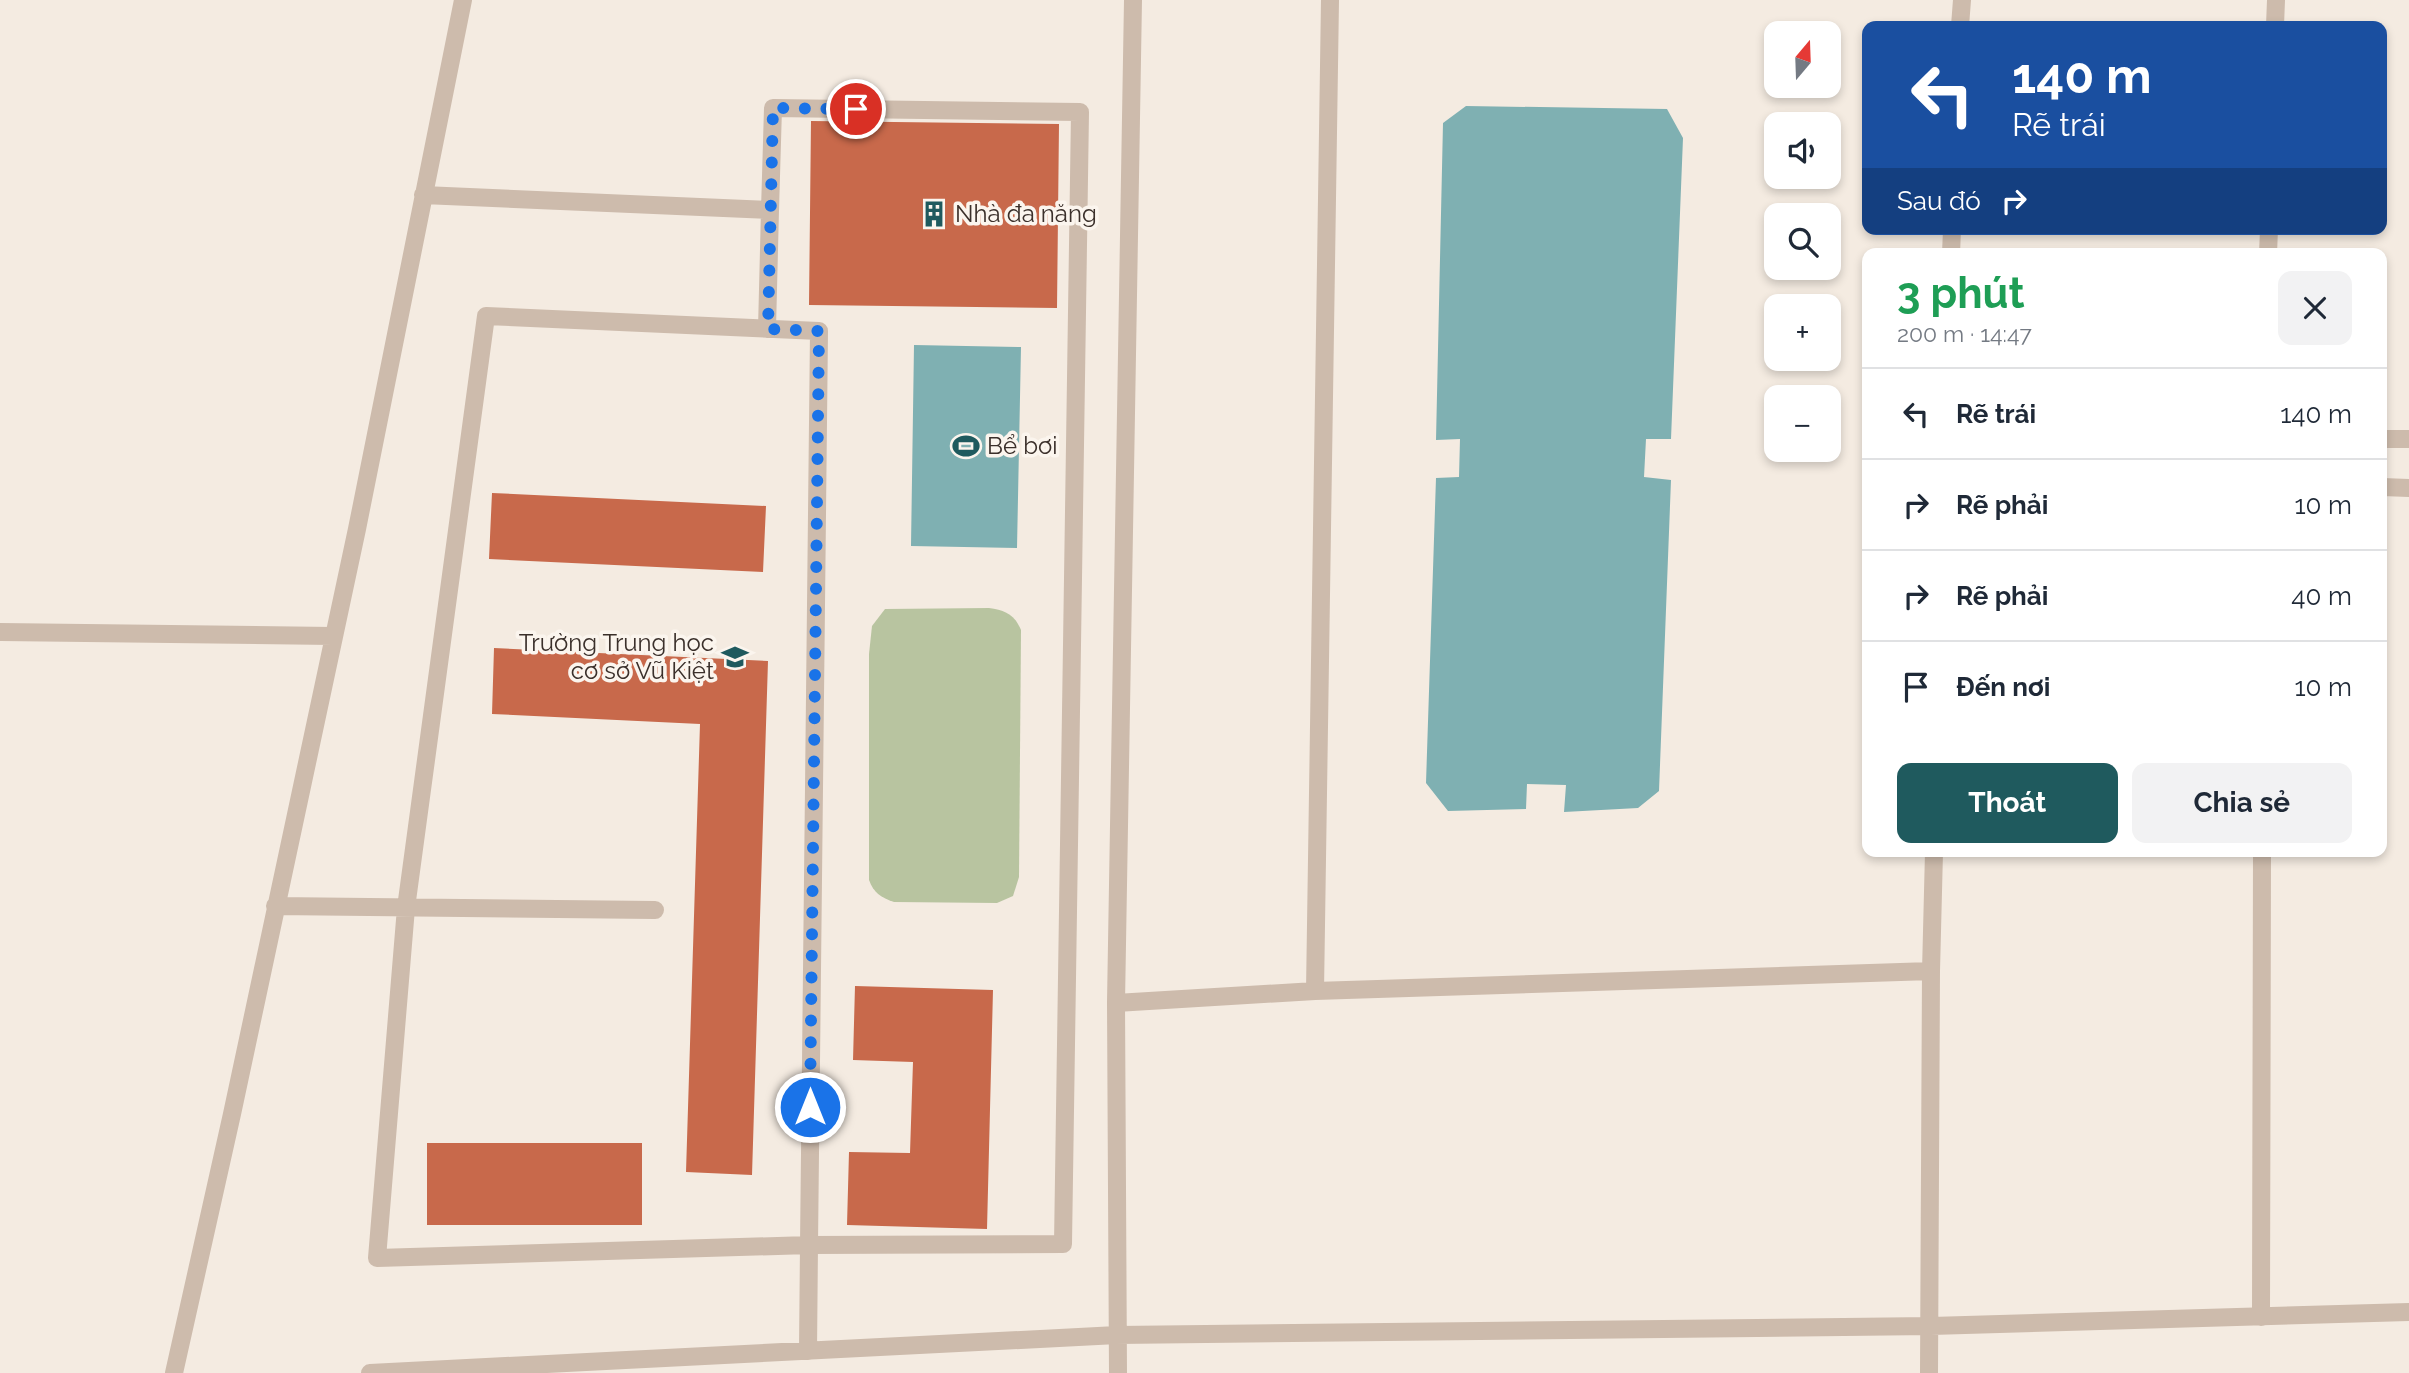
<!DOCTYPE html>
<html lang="vi">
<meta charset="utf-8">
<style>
:root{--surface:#fff;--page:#f2f2f3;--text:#1f2937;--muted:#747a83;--line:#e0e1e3;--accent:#1f5a5e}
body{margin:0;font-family:Raleway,sans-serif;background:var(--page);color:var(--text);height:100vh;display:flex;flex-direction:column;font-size:26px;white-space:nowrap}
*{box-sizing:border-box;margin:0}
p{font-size:23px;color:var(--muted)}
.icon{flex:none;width:38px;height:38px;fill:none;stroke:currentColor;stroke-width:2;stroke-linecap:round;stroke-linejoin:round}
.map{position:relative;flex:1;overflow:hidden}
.panel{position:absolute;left:1862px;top:248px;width:525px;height:609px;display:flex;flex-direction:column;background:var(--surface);border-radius:14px;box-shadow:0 4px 10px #0003}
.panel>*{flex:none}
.guide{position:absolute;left:1862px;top:21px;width:525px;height:214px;border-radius:14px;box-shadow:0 4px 10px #0003;background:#1a4fa0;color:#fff;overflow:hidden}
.needle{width:46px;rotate:19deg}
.tools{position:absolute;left:1764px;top:21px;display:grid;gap:14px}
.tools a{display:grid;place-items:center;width:77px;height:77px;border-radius:14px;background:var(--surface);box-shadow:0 4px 10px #0003;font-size:35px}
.pin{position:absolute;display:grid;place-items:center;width:60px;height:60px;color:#fff;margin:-30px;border:4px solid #fff;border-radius:50%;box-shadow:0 2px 7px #0007}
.me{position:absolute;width:77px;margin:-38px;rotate:0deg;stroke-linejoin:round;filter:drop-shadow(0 0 5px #0008)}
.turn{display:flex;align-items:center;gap:24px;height:147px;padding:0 35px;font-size:32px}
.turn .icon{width:91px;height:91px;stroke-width:2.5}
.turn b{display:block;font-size:49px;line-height:60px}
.then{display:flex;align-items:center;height:66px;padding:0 35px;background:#0003;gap:14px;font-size:26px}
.round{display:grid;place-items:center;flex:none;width:74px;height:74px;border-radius:14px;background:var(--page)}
.summary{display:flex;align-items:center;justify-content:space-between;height:119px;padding:0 35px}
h1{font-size:42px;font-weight:700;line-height:52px;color:#1e9e55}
.button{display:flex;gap:14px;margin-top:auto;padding:14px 35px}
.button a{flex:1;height:80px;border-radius:14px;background:var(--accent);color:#fff;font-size:28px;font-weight:700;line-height:80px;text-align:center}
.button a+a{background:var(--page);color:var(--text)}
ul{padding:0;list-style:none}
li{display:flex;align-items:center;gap:21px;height:91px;padding:0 35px;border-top:2px solid var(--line)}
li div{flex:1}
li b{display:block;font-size:26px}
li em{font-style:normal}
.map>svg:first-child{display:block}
.green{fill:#b8c4a0}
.water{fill:#7fb0b2}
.building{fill:#c8694b}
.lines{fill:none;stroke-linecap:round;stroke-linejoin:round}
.minor{stroke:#cdbbac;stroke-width:18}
.route{stroke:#1a73e8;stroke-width:12;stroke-dasharray:0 21.6}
.labels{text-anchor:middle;stroke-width:7;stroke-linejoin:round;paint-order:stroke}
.poi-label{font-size:24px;fill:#3b302b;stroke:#fbf5ee;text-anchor:start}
</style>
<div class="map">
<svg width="2409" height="1373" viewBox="0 0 2409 1373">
<rect width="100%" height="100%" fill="#f4ebe1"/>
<!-- green -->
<path class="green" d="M989 608C1005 610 1015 615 1021 630L1019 877 1013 896 997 903 894 902C880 897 874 893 869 880V654L872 626 885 609Z"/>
<!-- water -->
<path class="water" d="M1466 106 1667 109 1683 138 1671 439H1646L1644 477 1671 480 1659 791 1638 808 1564 812 1566 785 1527 784 1526 809 1448 811 1426 783 1436 478 1459 477 1460 439 1436 440 1443 123Z
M914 345 1021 347 1017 548 911 546Z"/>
<!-- building -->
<path class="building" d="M811 121 1059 124 1057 308 809 305Z
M492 493 766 506 763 572 489 559Z
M494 648 768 661 752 1175 686 1172 700 724 492 714Z
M855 986 993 990 987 1229 847 1225 849 1152 910 1153 913 1062 853 1060Z
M427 1143H642V1225H427Z"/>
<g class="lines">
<!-- minor -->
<path class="minor" d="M1960 26 1962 0
M2275 26 2276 0
M423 195 770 210 767 329
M770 210 773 108 1080 112 1063 1244 809 1245 377 1258 406 908 486 316 819 331 809 1245 808 1351
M1951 254 1952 229
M2268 254 2269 229
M2382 439H2409
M2382 487 2409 488
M0 632 333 636
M275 906 655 910
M1315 991 1330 0
M1116 1003 1315 991 1931 971
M2261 1317 2262 852
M174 1373 232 1114 357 529 463 0
M370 1373 1117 1335 1931 1326 2409 1312
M1118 1373 1116 1003 1133 0
M1929 1373 1931 971 1934 852"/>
</g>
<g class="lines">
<!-- route -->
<path class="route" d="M810 1107 819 331 768 329 773 108 856 109"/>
</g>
<!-- icons -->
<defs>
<g id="building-bare" transform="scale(2.1)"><path d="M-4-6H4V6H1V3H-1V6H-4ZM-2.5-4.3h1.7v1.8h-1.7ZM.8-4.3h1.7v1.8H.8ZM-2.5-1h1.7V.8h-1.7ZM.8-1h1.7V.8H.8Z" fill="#1f5a5e" stroke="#fbf5ee" stroke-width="2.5" paint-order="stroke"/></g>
<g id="stadium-bare" transform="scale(2.1)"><path d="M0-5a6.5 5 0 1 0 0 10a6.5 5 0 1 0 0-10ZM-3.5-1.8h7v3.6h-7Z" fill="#1f5a5e" stroke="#fbf5ee" stroke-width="2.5" paint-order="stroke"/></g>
<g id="school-bare" transform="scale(2.1)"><path d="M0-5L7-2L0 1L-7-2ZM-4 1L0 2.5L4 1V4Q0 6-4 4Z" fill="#1f5a5e" stroke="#fbf5ee" stroke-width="2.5" paint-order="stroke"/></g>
</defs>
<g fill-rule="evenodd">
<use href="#building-bare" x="934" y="214"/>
<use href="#stadium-bare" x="966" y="446"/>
<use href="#school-bare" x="735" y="657"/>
</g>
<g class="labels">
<!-- poi labels -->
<g class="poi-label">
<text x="955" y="222">Nhà đa năng</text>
<text x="987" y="454">Bể bơi</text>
<text x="714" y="651" text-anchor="end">Trường Trung học<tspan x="714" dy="28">cơ sở Vũ Kiệt</tspan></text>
</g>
</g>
</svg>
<div class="tools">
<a><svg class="needle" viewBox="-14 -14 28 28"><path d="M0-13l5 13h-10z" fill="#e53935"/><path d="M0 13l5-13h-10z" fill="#747a83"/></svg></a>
<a><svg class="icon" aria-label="sound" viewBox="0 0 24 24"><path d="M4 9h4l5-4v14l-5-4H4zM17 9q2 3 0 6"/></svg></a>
<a><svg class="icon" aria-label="search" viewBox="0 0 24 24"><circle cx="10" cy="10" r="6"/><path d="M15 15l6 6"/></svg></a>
<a>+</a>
<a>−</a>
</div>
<div class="pin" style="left:856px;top:109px;background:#d93025"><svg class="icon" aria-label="arrive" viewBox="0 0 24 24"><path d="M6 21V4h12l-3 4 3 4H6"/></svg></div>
<svg class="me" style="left:810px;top:1107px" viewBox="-20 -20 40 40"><circle r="17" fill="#1a73e8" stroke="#fff" stroke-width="3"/><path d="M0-11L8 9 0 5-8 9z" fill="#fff"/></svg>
<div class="guide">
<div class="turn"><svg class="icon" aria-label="left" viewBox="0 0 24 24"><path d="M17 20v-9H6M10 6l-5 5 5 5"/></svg><div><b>140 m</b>Rẽ trái</div></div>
<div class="then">Sau đó<svg class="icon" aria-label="right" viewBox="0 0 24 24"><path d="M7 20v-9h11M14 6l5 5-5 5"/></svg></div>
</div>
<section class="panel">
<div class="summary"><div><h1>3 phút</h1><p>200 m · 14:47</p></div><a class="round"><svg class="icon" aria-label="close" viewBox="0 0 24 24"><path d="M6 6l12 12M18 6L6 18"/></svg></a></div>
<ul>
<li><svg class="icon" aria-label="left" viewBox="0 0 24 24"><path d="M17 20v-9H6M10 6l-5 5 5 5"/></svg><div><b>Rẽ trái</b></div><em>140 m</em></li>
<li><svg class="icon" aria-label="right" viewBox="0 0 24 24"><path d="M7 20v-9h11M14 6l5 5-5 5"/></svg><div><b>Rẽ phải</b></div><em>10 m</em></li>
<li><svg class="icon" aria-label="right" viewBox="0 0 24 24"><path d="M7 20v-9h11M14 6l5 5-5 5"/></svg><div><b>Rẽ phải</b></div><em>40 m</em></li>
<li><svg class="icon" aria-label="arrive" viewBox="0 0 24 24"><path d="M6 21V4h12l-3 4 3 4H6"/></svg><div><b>Đến nơi</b></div><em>10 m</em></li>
</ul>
<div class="button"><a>Thoát</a><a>Chia sẻ</a></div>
</section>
</div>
